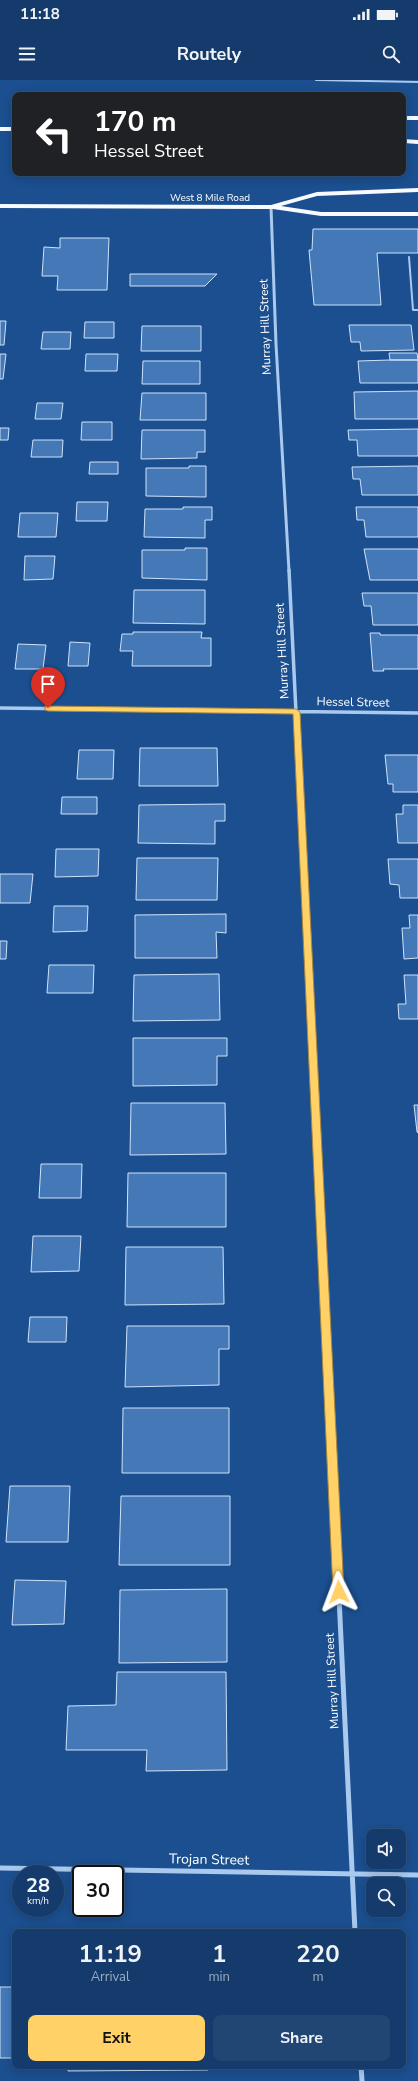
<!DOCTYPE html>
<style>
:root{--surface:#143b6b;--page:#214673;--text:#f1f3f6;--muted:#9dadc1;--line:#33557e;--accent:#ffd166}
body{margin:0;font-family:"Nunito Sans",sans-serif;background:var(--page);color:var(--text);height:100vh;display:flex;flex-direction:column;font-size:15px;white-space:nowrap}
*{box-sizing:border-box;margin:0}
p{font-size:13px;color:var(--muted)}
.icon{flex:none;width:22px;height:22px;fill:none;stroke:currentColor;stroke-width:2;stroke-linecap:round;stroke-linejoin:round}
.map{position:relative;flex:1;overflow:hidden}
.details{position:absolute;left:12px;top:1849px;width:394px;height:140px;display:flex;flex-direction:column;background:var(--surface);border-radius:8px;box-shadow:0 2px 10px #0003,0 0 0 1px var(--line)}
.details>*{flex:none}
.hud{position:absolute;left:12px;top:12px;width:394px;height:84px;border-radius:8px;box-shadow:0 2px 10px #0003,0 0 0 1px var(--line);background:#202124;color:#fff;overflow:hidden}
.controls{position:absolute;left:366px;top:1749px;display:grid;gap:8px}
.controls a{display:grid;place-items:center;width:40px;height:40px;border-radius:8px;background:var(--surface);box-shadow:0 2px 10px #0003,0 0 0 1px var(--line);font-size:20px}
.speed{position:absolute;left:12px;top:1785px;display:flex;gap:8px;font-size:20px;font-weight:700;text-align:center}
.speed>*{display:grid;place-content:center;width:52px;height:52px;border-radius:50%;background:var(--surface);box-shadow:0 2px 10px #0003,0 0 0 1px var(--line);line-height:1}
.speed small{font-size:10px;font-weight:400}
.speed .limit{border:2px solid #111;border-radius:6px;background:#fff;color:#111}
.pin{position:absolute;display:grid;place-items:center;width:34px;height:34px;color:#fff;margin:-41px -17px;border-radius:50% 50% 50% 0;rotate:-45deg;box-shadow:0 0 4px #0007}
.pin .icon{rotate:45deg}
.me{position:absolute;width:44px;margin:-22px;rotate:357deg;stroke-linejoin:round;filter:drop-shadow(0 0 3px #0008)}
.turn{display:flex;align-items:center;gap:14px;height:84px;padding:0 16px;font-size:18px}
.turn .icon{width:52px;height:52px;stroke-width:2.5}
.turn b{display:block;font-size:28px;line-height:34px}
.eta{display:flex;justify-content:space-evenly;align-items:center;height:68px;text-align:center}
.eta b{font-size:24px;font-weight:700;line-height:28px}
.primary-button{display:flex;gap:8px;margin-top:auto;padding:8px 16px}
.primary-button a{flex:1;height:46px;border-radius:8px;background:var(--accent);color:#111;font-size:16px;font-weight:700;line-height:46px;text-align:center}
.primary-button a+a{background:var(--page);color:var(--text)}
.status{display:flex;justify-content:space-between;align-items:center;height:28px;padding:0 20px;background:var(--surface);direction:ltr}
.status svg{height:11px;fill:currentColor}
header{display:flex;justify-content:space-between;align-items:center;height:52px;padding:0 16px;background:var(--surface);font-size:18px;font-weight:700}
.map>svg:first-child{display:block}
.building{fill:#4478b7;stroke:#cfe3fa}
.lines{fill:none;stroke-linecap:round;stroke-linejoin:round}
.service{stroke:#a9c9ee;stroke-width:2}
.minor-far2{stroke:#a9c9ee;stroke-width:3}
.minor-far1{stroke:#a9c9ee;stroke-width:3.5}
.minor{stroke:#a9c9ee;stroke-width:5}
.trunk{fill:#f8faff;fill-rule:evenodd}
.route{fill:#ffd166;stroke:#a68842}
.labels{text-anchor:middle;stroke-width:3;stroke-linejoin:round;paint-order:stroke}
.far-street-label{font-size:10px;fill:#fff;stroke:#1b4f8f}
.street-label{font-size:12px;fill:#fff;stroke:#1b4f8f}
.near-street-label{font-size:14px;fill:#fff;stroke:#1b4f8f}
</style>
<div class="status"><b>11:18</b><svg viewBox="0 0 49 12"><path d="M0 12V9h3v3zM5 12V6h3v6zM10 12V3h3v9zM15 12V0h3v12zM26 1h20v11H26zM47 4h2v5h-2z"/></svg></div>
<header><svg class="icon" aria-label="menu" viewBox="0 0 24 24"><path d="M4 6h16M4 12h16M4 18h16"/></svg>Routely<svg class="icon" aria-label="search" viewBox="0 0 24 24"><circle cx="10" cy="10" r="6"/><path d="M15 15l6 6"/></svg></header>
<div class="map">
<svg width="418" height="2001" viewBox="0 0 418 2001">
<rect width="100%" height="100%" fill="#1b4f8f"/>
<!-- building -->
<path class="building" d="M313 149H418V173H377L381 225H314L309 170H312Z
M60 158H109L107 210H57L58 196H42L44 167 60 168Z
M130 194H217L205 206H130Z
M0 241H6L4 265H0Z
M85 242H114V258H84Z
M349 245H411L414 270 361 271 360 262H351Z
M142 246H201V271H141Z
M43 252H71L70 269H41Z
M389 273H417L418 280H390Z
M0 274H6L3 299H0Z
M86 274H118L117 291H85Z
M390 280H418V303H360L358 281Z
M143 281H200V304H142Z
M418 311V339H355L354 312Z
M142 313H206V340H140Z
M37 323H63L61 339H35Z
M82 342H112V360H81Z
M0 348H9L8 360H0Z
M418 349V376H358L357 360H349L348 350Z
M142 350H205V372H197V378L141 379Z
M33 360H63L62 377H31Z
M90 382H118V394H89Z
M189 386H206V417L146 416V388H189Z
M418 386V415H362L360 399H353L352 387Z
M77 422H108L107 441H76Z
M183 427H212V440H205V458L144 457 145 429H183Z
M356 427H418V457H366L364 440H357Z
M20 433H58L56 457H18Z
M185 468H207V500L142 498V470H185Z
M364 469H418V500H370Z
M25 476H55L53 499 24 500Z
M134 510H205V544L133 543Z
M362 513H418V545H373L371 526H364Z
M133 552H202L201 558H211V586H132L133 571H120L122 554H133Z
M370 553H380V555H418V589H383L384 591H373Z
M70 562 90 563 88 586H68Z
M18 564 46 565 43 589H15Z
M140 668H217L218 706H139Z
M79 670H114L113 699H77Z
M385 675H418V712H393V704H388Z
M62 717H97V734H61Z
M225 724V741H215V764L138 763 139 725Z
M403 725H418V763H398L396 734H403Z
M56 769H99L98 796 55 797Z
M137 778H218L217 820H136Z
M388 779H418V818H400L399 805 390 804Z
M0 794H33L30 823H0Z
M54 826H88L87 851 53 852Z
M226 834V853L216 852 217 878H135V835Z
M409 835H418V878L404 879 402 848H410Z
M0 861H7L6 879H0Z
M49 885H94L93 913H47Z
M219 894 220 940 133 941 134 895Z
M404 895H418V939H399L398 924H406Z
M133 958H227V976H217V1005L133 1006Z
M131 1023H225L226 1074 130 1075Z
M414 1025H418V1053L417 1052Z
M41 1084H82L81 1118H39Z
M128 1093H226V1147H127Z
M33 1156H81L79 1191 31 1192Z
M126 1167H223L224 1224 125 1225Z
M30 1237H67L66 1262H28Z
M127 1246H229V1269H219V1305L125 1307Z
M123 1328H229V1393H122Z
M10 1406H70L68 1462H6Z
M121 1416H230V1485H119Z
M15 1500 66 1501 64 1544 12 1545Z
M227 1509V1582L119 1583 120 1510Z
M117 1592H226L227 1690 146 1691 147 1670H66L68 1626 116 1625Z
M0 1907H15V1978H0Z
M68 1986H208V1990L68 1991Z"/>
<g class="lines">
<!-- service -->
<path class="service" d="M316 0 418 2
M409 177 413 230H418"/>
<!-- minor-far2 -->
<path class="minor-far2" d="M271 127 276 264 289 491"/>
<!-- minor-far1 -->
<path class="minor-far1" d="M289 490 321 1141
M0 628 418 633"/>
<!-- minor -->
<path class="minor" d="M321 1140 355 1852
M0 1788 418 1795
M361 1986 362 2001"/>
<!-- trunk -->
<path class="trunk" d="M403 36H418V40H403Z
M0 47H15V51H0Z
M403 59 418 60V64L403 63Z
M418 108V112L317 116 281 126 321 132H418V136H321L273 129 0 128V124L271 125 317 112Z"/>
</g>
<!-- route -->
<path class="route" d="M45 626 296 629 300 632 344 1512 343 1516 339 1517 335 1516 333 1512 293 634 48 631 45 630Z"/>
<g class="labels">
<!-- far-street labels -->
<g class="far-street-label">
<text x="210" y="121">West 8 Mile Road</text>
</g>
<!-- street labels -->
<g class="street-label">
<text transform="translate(265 247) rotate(-92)" y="4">Murray Hill Street</text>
<text transform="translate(282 571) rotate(-93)" y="4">Murray Hill Street</text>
<text transform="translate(353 622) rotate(1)" y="4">Hessel Street</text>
<text transform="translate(332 1601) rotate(-93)" y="4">Murray Hill Street</text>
</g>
<!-- near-street labels -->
<g class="near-street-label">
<text transform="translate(209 1779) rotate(1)" y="5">Trojan Street</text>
</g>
</g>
</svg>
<div class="controls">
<a><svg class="icon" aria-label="sound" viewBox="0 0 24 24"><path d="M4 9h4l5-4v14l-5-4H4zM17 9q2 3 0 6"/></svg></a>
<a><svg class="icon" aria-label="search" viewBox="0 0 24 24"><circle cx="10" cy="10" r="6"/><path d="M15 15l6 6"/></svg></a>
</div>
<div class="speed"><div>28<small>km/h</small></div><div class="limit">30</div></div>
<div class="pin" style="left:48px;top:628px;background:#d93025"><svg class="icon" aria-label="arrive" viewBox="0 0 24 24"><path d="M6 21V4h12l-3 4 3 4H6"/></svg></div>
<svg class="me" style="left:339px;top:1512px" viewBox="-20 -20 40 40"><path d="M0-17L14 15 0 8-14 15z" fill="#ffd166" stroke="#fff" stroke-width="4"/></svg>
<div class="hud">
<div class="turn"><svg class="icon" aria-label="left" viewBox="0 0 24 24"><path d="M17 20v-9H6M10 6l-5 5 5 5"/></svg><div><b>170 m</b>Hessel Street</div></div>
</div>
<section class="details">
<div class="eta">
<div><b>11:19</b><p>Arrival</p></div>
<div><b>1</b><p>min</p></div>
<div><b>220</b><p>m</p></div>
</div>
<div class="primary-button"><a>Exit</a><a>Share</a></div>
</section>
</div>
